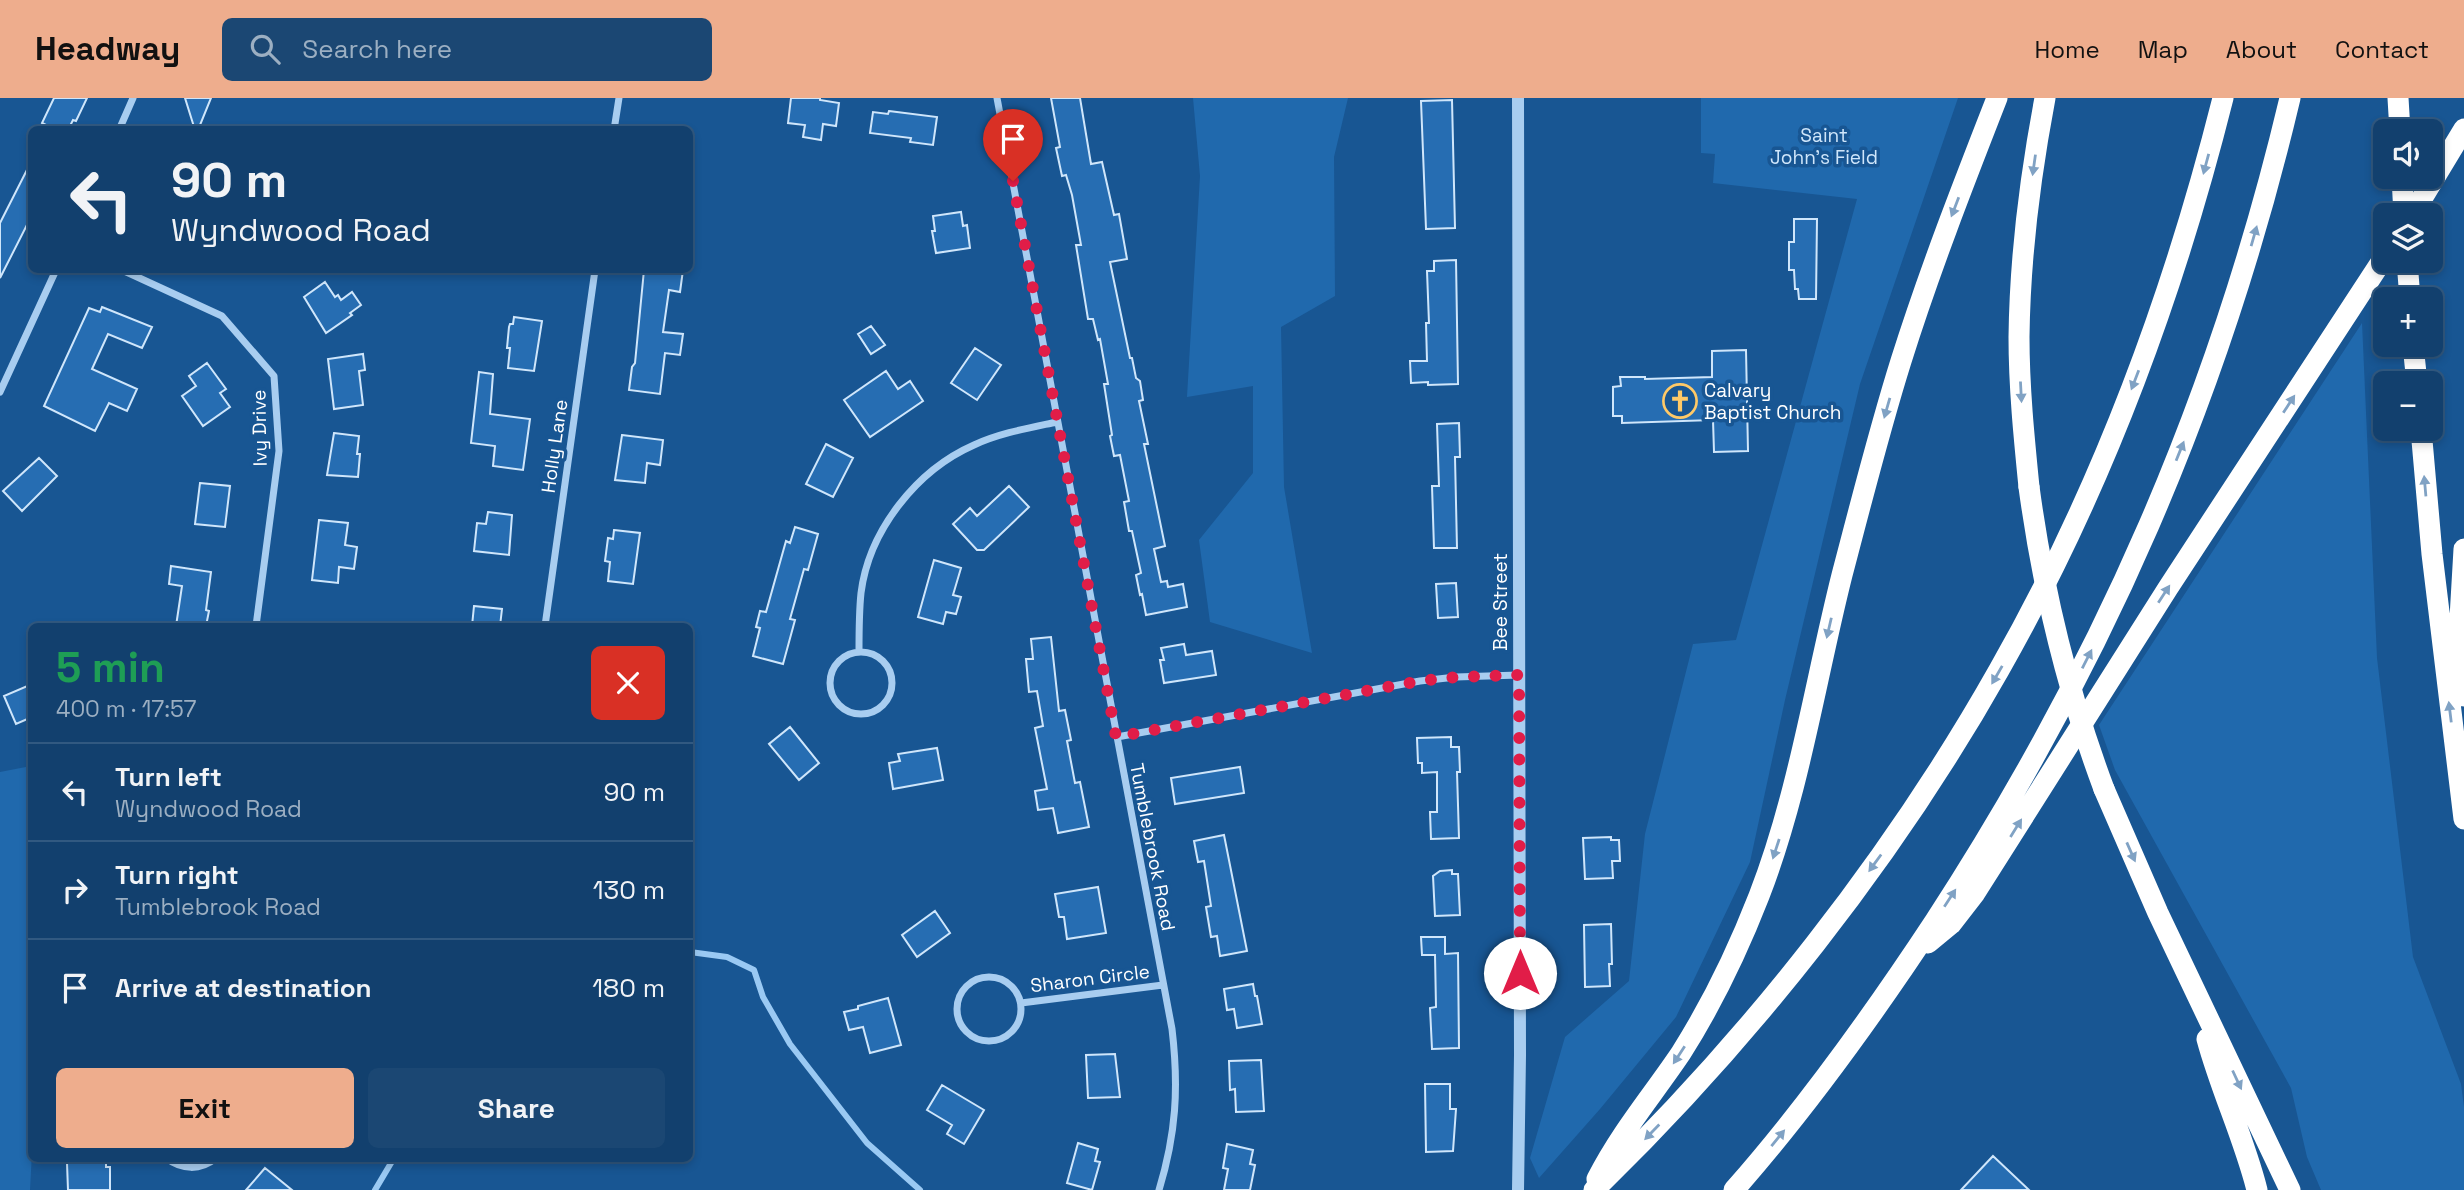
<!DOCTYPE html>
<meta charset="utf-8">
<style>
:root{--surface:#12406e;--page:#1b4773;--text:#f1f3f6;--muted:#9cafc2;--line:#315981;--accent:#eead8d}
body{margin:0;font-family:"Space Grotesk",sans-serif;background:var(--page);color:var(--text);height:100vh;display:flex;flex-direction:column;font-size:26px;white-space:nowrap}
*{box-sizing:border-box;margin:0}
p{font-size:23px;color:var(--muted)}
.icon{flex:none;width:38px;height:38px;fill:none;stroke:currentColor;stroke-width:2;stroke-linecap:round;stroke-linejoin:round}
.map{position:relative;flex:1;overflow:hidden}
.panel{position:absolute;left:28px;top:525px;width:665px;height:539px;display:flex;flex-direction:column;background:var(--surface);border-radius:10px;box-shadow:0 4px 10px #0003,0 0 0 2px var(--line)}
.panel>*{flex:none}
.guide{position:absolute;left:28px;top:28px;width:665px;height:147px;border-radius:10px;box-shadow:0 4px 10px #0003,0 0 0 2px var(--line);background:#12406e;color:var(--text);overflow:hidden}
.controls{position:absolute;left:2373px;top:21px;display:grid;gap:14px}
.controls a{display:grid;place-items:center;width:70px;height:70px;border-radius:10px;background:var(--surface);box-shadow:0 4px 10px #0003,0 0 0 2px var(--line);font-size:35px}
.pin{position:absolute;display:grid;place-items:center;width:60px;height:60px;color:#fff;margin:-72px -30px;border-radius:50% 50% 50% 0;rotate:-45deg;box-shadow:0 0 7px #0007}
.pin .icon{rotate:45deg}
.me{position:absolute;width:77px;margin:-38px;rotate:0deg;stroke-linejoin:round;filter:drop-shadow(0 0 5px #0008)}
.turn{display:flex;align-items:center;gap:24px;height:147px;padding:0 28px;font-size:32px}
.turn .icon{width:91px;height:91px;stroke-width:2.5}
.turn b{display:block;font-size:49px;line-height:60px}
.round{display:grid;place-items:center;flex:none;width:74px;height:74px;border-radius:10px;background:var(--page)}
.head{display:flex;align-items:center;justify-content:space-between;height:119px;padding:0 28px}
h1{font-size:42px;font-weight:600;line-height:52px;color:#1e9e55}
.action{display:flex;gap:14px;margin-top:auto;padding:14px 28px}
.action a{flex:1;height:80px;border-radius:10px;background:var(--accent);color:#111;font-size:28px;font-weight:600;line-height:80px;text-align:center}
.action a+a{background:var(--page);color:var(--text)}
ul{padding:0;list-style:none}
li{display:flex;align-items:center;gap:21px;height:98px;padding:0 28px;border-top:2px solid var(--line)}
li div{flex:1}
li b{display:block;font-size:26px}
li em{font-style:normal}
header{display:flex;align-items:center;gap:42px;box-sizing:border-box;height:98px;padding:0 35px;background:var(--accent);color:#111}
header strong{font-size:33px}
nav{display:flex;gap:38px;margin-inline-start:auto;font-size:24px}
.search{width:490px;height:63px;background:var(--page);display:flex;align-items:center;gap:18px;box-sizing:border-box;padding:0 24px;border-radius:10px;color:var(--muted);font-size:26px}
.map>svg:first-child{display:block}
.green{fill:#2069ad}
.lines{fill:none;stroke-linecap:round;stroke-linejoin:round}
.stream{stroke:#9ac9f3;stroke-width:6}
.building{fill:#266db2;stroke:#cfe6fb;stroke-width:2}
.minor{stroke:#a8cdf0;stroke-width:7}
.tertiary{stroke:#a8cdf0;stroke-width:12}
.motorway{stroke:#fff;stroke-width:21}
.motorway-bridge{stroke:#fff;stroke-width:21}
.oneway{fill:#80a2c4}
.route{stroke:#e11d48;stroke-width:12;stroke-dasharray:0 21.6}
.labels{text-anchor:middle;stroke-width:7;stroke-linejoin:round;paint-order:stroke}
.park-label{font-size:19px;fill:#cfe6fb;stroke:#185693}
.poi-label{font-size:19px;fill:#fff;stroke:#185693;text-anchor:start}
.street-label{font-size:19px;fill:#fff;stroke:#185693}
</style>
<header>
<strong>Headway</strong>
<div class="search"><svg class="icon" aria-label="search" viewBox="0 0 24 24"><circle cx="10" cy="10" r="6"/><path d="M15 15l6 6"/></svg>Search here</div>
<nav><a>Home</a><a>Map</a><a>About</a><a>Contact</a></nav>
</header>
<div class="map">
<svg width="2464" height="1092" viewBox="0 0 2464 1092">
<rect width="100%" height="100%" fill="#185693"/>
<!-- green -->
<path class="green" d="M1193 0H1348L1334 59 1335 198 1281 229 1284 389 1312 555 1210 524 1199 442 1253 375V288L1187 299 1200 78Z
M1701 0H1958L1860 286 1785 602 1750 764 1676 919 1600 1011 1539 1080 1530 1060 1565 939 1629 883 1645 736 1693 546 1736 542 1857 101 1713 85 1715 56 1701 55Z
M2362 225 2377 560 2413 859 2461 986 2464 1009V1092H2321L2307 1059 2291 990 2115 672 2099 627Z
M31 668 32 1054 30 1092H0V674Z"/>
<g class="lines">
<!-- stream -->
<path class="stream" d="M690 854 727 859 754 872 763 899 790 946 867 1045 920 1092
M375 1092 394 1060"/>
</g>
<!-- building -->
<path class="building" d="M54 0H87L76 23 73 22 68 32H56L42 25Z
M185 0H211L198 32H195Z
M791 0H820V2L839 5 836 28 823 26 821 42 803 39 805 27 788 25Z
M1051 0H1080L1091 66 1102 64 1114 117 1119 116 1127 161 1110 164 1130 260H1132L1136 280 1140 283 1143 302 1139 303 1148 346H1144L1165 448 1154 451 1161 484 1167 483 1168 489 1183 486 1187 509 1146 517 1142 496 1140 497 1136 477 1141 475 1132 433H1129L1124 404 1129 403 1120 357 1114 358 1110 338 1112 337 1104 286H1108L1100 241 1098 242 1093 221H1088L1076 147H1081L1072 97 1066 77 1062 78 1056 50 1060 49Z
M1452 2 1455 130 1426 131 1421 3Z
M889 13 937 19 933 47 910 44 911 40 870 35 873 14 888 16Z
M32 62V117L0 180V125Z
M961 114 963 128 967 127 970 150 936 155 932 133H935L933 118Z
M1794 121H1817L1816 201H1799L1798 191H1795L1794 172H1789V144H1794Z
M1456 162 1458 286 1428 287V284L1411 285 1410 263H1427L1426 225H1429L1427 173H1434V163Z
M644 172H683L680 194 669 192 663 234 683 236 680 257 665 255 660 296 629 292 632 269 635 265Z
M325 184 335 199 338 197 341 202 352 194 361 207 350 215 352 217 326 235 304 199Z
M102 209 152 229 142 250 108 236 92 271 137 291 127 313 109 305 95 333 44 308 89 210 100 214Z
M514 219 542 223 534 273 508 270 510 250H507L509 229 510 226H513Z
M871 228 885 247 871 256 858 236Z
M975 250 1001 267 977 302 951 285Z
M1746 252 1748 353 1714 354 1713 322 1622 325V318H1613V289L1621 288 1620 279H1645V281L1712 279V253Z
M363 256 365 272 359 273 363 307 334 311 328 261Z
M207 265 226 291 220 295 230 309 203 328 182 298 196 288 189 278Z
M886 273 898 291 910 283 923 303 870 339 844 302Z
M479 274 493 276 490 316 530 321 523 372 493 368 495 348 471 345Z
M1459 325 1460 359H1455L1457 450H1434L1432 388H1439L1437 326Z
M334 335 359 338 357 356H360L358 379 327 377Z
M622 337 663 342 660 367 647 365 645 385 615 382Z
M826 346 853 360 833 399 806 386Z
M39 360 57 378 22 413 3 393Z
M200 385 230 388 225 429 195 426Z
M1009 388 1029 409 984 452H977L953 426 970 410 977 418Z
M488 414 512 417 509 457 474 453 477 425 486 426Z
M319 422 348 425 345 447 357 449 354 471 339 469 338 485 312 482Z
M795 429 818 436 808 472 804 471 790 521 795 522 783 566 753 558 760 530 756 529 760 513 766 514 786 443 790 445Z
M614 432 640 435 633 486 608 483 610 464 605 463 608 440 613 441Z
M934 462 961 470 953 497 961 499 956 516 946 514 943 526 918 519Z
M171 468 211 474 206 512 209 513 206 528H176L182 488 169 486Z
M1456 485 1458 519 1438 520 1436 486Z
M474 508 502 511 500 528H472Z
M1051 539 1059 613 1065 612 1071 642 1067 643 1075 685 1080 684 1089 729 1058 735 1053 710 1038 712 1035 693 1047 691 1035 630 1043 628 1037 593 1029 594 1026 561H1033L1031 541Z
M1184 546 1186 557 1212 553 1216 577 1164 585 1160 562H1164L1161 550Z
M32 586V619L16 626 4 598Z
M790 629 819 665 799 682 769 646Z
M1451 639V649H1459L1460 674H1457L1459 740 1431 741 1430 714H1437V674L1422 675V665H1418L1417 640Z
M937 650 943 682 893 691 889 665 900 663 898 656Z
M1240 669 1244 695 1175 706 1171 680Z
M1224 737 1247 853 1220 858 1217 838 1211 839 1206 809 1211 808 1204 763 1198 764 1194 743Z
M1611 739V742H1619L1620 763H1612L1613 780 1585 781 1583 740Z
M1452 772V776H1458L1460 817 1435 818 1433 778 1440 773Z
M1098 789 1106 835 1067 841 1064 819H1059L1055 796Z
M935 813 950 835 917 859 902 837Z
M1611 826 1612 866H1609L1610 888 1585 889 1584 827Z
M1421 839H1445V856L1458 855 1459 950 1432 951 1430 910 1436 909 1435 857H1422Z
M1253 886 1255 898H1257L1262 926 1237 930 1234 911 1227 912 1224 891Z
M888 900 901 947 870 955 863 929 849 932 844 914 858 911V908Z
M1115 956 1120 999 1088 1000 1086 957Z
M1261 962 1264 1013 1236 1014 1235 991 1230 992 1229 963Z
M1425 986H1450V1011H1456L1453 1053 1426 1054Z
M942 987 984 1012 964 1046 947 1036 952 1027 927 1012Z
M1078 1045 1098 1051 1095 1063 1100 1064 1092 1092 1067 1085Z
M1227 1046 1253 1052 1250 1066 1255 1067 1250 1092H1224L1228 1071 1223 1070Z
M1993 1058 2029 1092H1961Z
M67 1065H106V1069H110V1092H68Z
M265 1070 292 1092H246Z"/>
<g class="lines">
<!-- minor -->
<path class="minor" d="M997 0 1172 931C1179 990 1176 1036 1159 1092
M119 32 133 0
M614 32 619 0
M122 172 222 218 274 278 279 353 256 528
M0 294 56 172
M545 528 595 172
M830 585a31 31 0 1 1 62 0a31 31 0 1 1-62 0Z
M859 554C859 535 859 514 861 495 869 432 917 372 974 347 1000 335 1029 330 1057 324
M1117 639 1420 583 1456 579 1519 577
M957 911a32 32 0 1 1 64 0a32 32 0 1 1-64 0Z
M1021 905 1163 887
M166 1060C182 1072 200 1073 216 1060"/>
<!-- tertiary -->
<path class="tertiary" d="M1518 0 1520 957 1518 1092"/>
<!-- motorway -->
<path class="motorway" d="M2398 0 2400 33
M2402 79 2404 117
M2412 117 2464 31
M2407 163 2410 201
M2413 247 2417 285
M2421 331 2432 456 2464 721
M2029 389C2024 339 2019 289 2019 239 2020 159 2030 79 2045 0
M2464 451 2460 520 2464 598
M2104 691 2158 815 2290 1092
M1928 845 1951 826 1975 795 2168 490 2385 158
M2207 941C2221 993 2244 1040 2257 1092
M1597 1081C1621 1034 1652 998 1681 955 1712 906 1738 852 1759 798 1799 695 1815 584 1842 477 1861 405 1879 333 1901 263 1929 174 1963 87 1997 0
M1594 1092C1749 942 1893 760 1999 572 2101 393 2173 199 2223 0
M1734 1092C1808 1008 1873 917 1935 823 2103 565 2219 300 2290 0"/>
<!-- motorway-bridge -->
<path class="motorway-bridge" d="M2029 389C2043 493 2067 592 2104 691"/>
</g>
<!-- one-way arrows -->
<defs><path id="oneway-solid" d="M-6-.8H1V-3.2L6.5 0L1 3.2V.8H-6Z" transform="scale(1.75)"/></defs>
<g class="oneway">
<use href="#oneway-solid" transform="translate(2206 66) rotate(105)"/>
<use href="#oneway-solid" transform="translate(2034 67) rotate(98)"/>
<use href="#oneway-solid" transform="translate(1955 109) rotate(111)"/>
<use href="#oneway-solid" transform="translate(2254 138) rotate(-74)"/>
<use href="#oneway-solid" transform="translate(2135 282) rotate(111)"/>
<use href="#oneway-solid" transform="translate(2021 294) rotate(87)"/>
<use href="#oneway-solid" transform="translate(2289 306) rotate(-57)"/>
<use href="#oneway-solid" transform="translate(1887 310) rotate(106)"/>
<use href="#oneway-solid" transform="translate(2180 353) rotate(-68)"/>
<use href="#oneway-solid" transform="translate(2425 388) rotate(-95)"/>
<use href="#oneway-solid" transform="translate(2164 496) rotate(-57)"/>
<use href="#oneway-solid" transform="translate(1829 530) rotate(103)"/>
<use href="#oneway-solid" transform="translate(2087 561) rotate(-63)"/>
<use href="#oneway-solid" transform="translate(1997 577) rotate(120)"/>
<use href="#oneway-solid" transform="translate(2450 614) rotate(-97)"/>
<use href="#oneway-solid" transform="translate(2016 730) rotate(-58)"/>
<use href="#oneway-solid" transform="translate(1776 751) rotate(108)"/>
<use href="#oneway-solid" transform="translate(2131 754) rotate(66)"/>
<use href="#oneway-solid" transform="translate(1875 765) rotate(126)"/>
<use href="#oneway-solid" transform="translate(1950 800) rotate(-57)"/>
<use href="#oneway-solid" transform="translate(1679 957) rotate(123)"/>
<use href="#oneway-solid" transform="translate(2237 982) rotate(65)"/>
<use href="#oneway-solid" transform="translate(1652 1034) rotate(134)"/>
<use href="#oneway-solid" transform="translate(1778 1040) rotate(-51)"/>
</g>
<g class="lines">
<!-- route -->
<path class="route" d="M1013 83 1116 639 1420 583 1456 579 1519 577 1520 875"/>
</g>
<!-- icons -->
<defs>
<g id="church-ring" transform="scale(1.75)"><circle r="9.5" fill="#185693" stroke="#ffc967" stroke-width="1.5"/><path d="M-1.2-6h2.4v3.5h3.3v2.4h-3.3V6h-2.4V-.1h-3.3v-2.4h3.3Z" fill="#ffc967"/></g>
</defs>
<g fill-rule="evenodd">
<use href="#church-ring" x="1680" y="303"/>
</g>
<g class="labels">
<!-- park labels -->
<g class="park-label">
<text x="1824" y="44">Saint<tspan x="1824" dy="22">John's Field</tspan></text>
</g>
<!-- poi labels -->
<g class="poi-label">
<text x="1704" y="299">Calvary<tspan x="1704" dy="22">Baptist Church</tspan></text>
</g>
<!-- street labels -->
<g class="street-label">
<text transform="translate(259 330) rotate(-91)" y="7">Ivy Drive</text>
<text transform="translate(554 348) rotate(-82)" y="7">Holly Lane</text>
<text transform="translate(1500 504) rotate(-90)" y="7">Bee Street</text>
<text transform="translate(1153 749) rotate(79)" y="7">Tumblebrook Road</text>
<text transform="translate(1090 880) rotate(-7)" y="7">Sharon Circle</text>
</g>
</g>
</svg>
<div class="controls">
<a><svg class="icon" aria-label="sound" viewBox="0 0 24 24"><path d="M4 9h4l5-4v14l-5-4H4zM17 9q2 3 0 6"/></svg></a>
<a><svg class="icon" aria-label="layers" viewBox="0 0 24 24"><path d="M12 4l9 5-9 5-9-5zM3 14l9 5 9-5"/></svg></a>
<a>+</a>
<a>−</a>
</div>
<div class="pin" style="left:1013px;top:83px;background:#d93025"><svg class="icon" aria-label="arrive" viewBox="0 0 24 24"><path d="M6 21V4h12l-3 4 3 4H6"/></svg></div>
<svg class="me" style="left:1520px;top:875px" viewBox="-20 -20 40 40"><circle r="19" fill="#fff"/><path d="M0-13L10 11 0 6-10 11z" fill="#e11d48"/></svg>
<div class="guide">
<div class="turn"><svg class="icon" aria-label="left" viewBox="0 0 24 24"><path d="M17 20v-9H6M10 6l-5 5 5 5"/></svg><div><b>90 m</b>Wyndwood Road</div></div>
</div>
<section class="panel">
<div class="head"><div><h1>5 min</h1><p>400 m · 17:57</p></div><a class="round" style="background:#d93025;color:#fff"><svg class="icon" aria-label="close" viewBox="0 0 24 24"><path d="M6 6l12 12M18 6L6 18"/></svg></a></div>
<ul>
<li><svg class="icon" aria-label="left" viewBox="0 0 24 24"><path d="M17 20v-9H6M10 6l-5 5 5 5"/></svg><div><b>Turn left</b><p>Wyndwood Road</p></div><em>90 m</em></li>
<li><svg class="icon" aria-label="right" viewBox="0 0 24 24"><path d="M7 20v-9h11M14 6l5 5-5 5"/></svg><div><b>Turn right</b><p>Tumblebrook Road</p></div><em>130 m</em></li>
<li><svg class="icon" aria-label="arrive" viewBox="0 0 24 24"><path d="M6 21V4h12l-3 4 3 4H6"/></svg><div><b>Arrive at destination</b></div><em>180 m</em></li>
</ul>
<div class="action"><a>Exit</a><a>Share</a></div>
</section>
</div>
